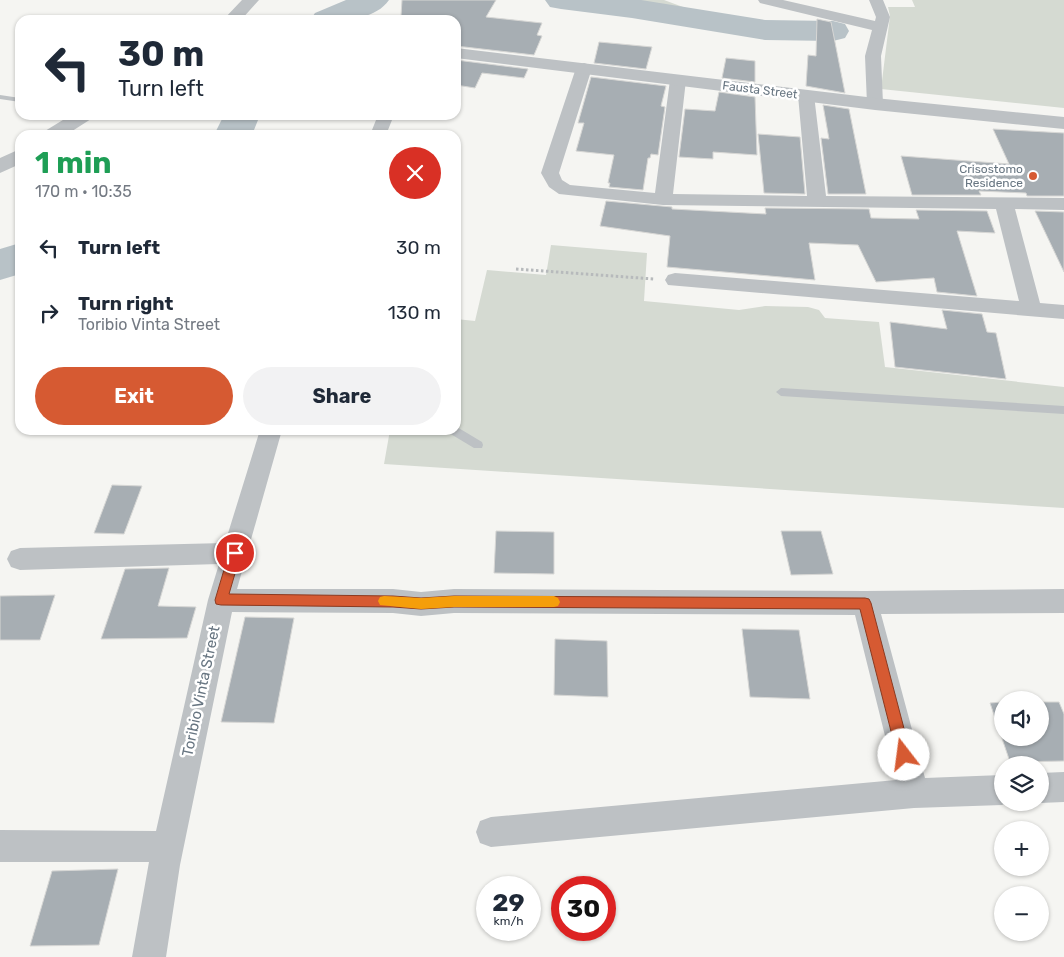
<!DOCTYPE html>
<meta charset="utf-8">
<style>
:root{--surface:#fff;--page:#f2f2f3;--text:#1f2937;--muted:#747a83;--accent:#d65a32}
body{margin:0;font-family:Rubik,sans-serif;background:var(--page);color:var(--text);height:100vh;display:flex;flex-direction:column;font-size:19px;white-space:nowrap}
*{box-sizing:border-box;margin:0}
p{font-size:16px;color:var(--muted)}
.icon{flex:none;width:28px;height:28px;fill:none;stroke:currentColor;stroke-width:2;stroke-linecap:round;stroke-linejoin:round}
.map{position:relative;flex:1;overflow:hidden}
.side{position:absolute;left:15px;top:130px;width:446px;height:305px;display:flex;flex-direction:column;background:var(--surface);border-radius:15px;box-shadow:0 1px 4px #0004}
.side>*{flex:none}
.guide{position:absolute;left:15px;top:15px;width:446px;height:105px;border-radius:15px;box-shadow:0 1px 4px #0004;background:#fff;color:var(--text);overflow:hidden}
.buttons{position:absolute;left:994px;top:691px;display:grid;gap:10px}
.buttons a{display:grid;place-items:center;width:55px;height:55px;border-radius:50%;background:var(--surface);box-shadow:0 1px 4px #0004;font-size:25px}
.speed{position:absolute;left:476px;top:876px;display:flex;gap:10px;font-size:25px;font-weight:700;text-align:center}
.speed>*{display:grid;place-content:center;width:65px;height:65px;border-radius:50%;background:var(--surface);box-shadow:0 1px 4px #0004;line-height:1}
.speed small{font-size:12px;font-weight:400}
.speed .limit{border:8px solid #d22;background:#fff;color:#111}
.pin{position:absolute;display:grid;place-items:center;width:42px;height:42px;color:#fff;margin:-21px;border:2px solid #fff;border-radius:50%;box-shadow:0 1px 5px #0007}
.me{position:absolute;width:55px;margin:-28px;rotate:345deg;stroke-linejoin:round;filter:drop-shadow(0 0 4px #0008)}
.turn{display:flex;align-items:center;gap:18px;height:105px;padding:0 20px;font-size:22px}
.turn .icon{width:65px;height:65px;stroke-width:2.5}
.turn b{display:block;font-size:35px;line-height:42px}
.round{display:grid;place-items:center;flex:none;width:52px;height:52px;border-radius:26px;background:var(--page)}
.summary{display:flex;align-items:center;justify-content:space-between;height:85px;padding:0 20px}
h1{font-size:30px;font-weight:700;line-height:38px;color:#1e9e55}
.primary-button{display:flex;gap:10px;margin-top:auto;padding:10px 20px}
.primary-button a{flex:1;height:58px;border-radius:30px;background:var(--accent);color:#fff;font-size:20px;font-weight:700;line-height:58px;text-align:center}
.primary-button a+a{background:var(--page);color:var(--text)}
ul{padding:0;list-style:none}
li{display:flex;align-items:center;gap:15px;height:65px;padding:0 20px}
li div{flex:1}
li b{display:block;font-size:19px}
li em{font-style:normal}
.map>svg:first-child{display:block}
.green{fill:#d5dad2}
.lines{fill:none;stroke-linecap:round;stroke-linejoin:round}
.river{fill:#b8c2c7;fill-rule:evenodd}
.building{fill:#a7aeb3;stroke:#d7d7d5}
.path{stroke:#b7babc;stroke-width:3;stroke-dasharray:2.5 2.5;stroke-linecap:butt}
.service{fill:#bdc1c4;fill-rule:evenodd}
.minor{fill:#bdc1c4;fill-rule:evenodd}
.tertiary{fill:#bdc1c4;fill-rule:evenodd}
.route{fill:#d65a32;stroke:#8b3a20}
.slow{fill:#f59e0b}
.poi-dot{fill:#d65a32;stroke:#fff;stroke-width:2}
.labels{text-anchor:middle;stroke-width:5;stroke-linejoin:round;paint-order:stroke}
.far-street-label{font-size:12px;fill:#677581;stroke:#fff}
.far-poi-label{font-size:12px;fill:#677581;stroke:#fff;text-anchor:end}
.street-label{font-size:15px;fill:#677581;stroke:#fff}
</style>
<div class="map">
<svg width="1064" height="957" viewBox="0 0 1064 957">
<rect width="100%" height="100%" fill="#f5f5f2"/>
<!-- green -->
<path class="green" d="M625 0H664L702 14Z
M912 0H1064V108L881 89 890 16 888 7H915Z
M551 245 647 253 644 301 739 310 765 306 808 307 819 310 825 318 879 322 885 367 1064 387V508L384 464 390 430H456V319L475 321 487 270 546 275Z"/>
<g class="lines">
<!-- river -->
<path class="river" d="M346 0H389C373 23 335 20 310 20L315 13Z
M545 0H641L765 20 833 21 845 24 849 31 845 38 833 41 765 40 632 18 561 9 550 7Z
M224 115H260L252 135H214Z
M20 243V274L0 280V249Z"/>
</g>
<!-- building -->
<path class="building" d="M402 0H496L486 17 542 23 537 35 542 36 534 55 456 46V20L401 16Z
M817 19 831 22 845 93 806 86 808 55 816 56Z
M599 42 652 47 646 69 594 63Z
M726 58 755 61V82L722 78Z
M456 60 528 69 524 78 482 73 475 88 456 85Z
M591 77 666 86 661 106 665 107 658 155 651 154 650 158H648L643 190 609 187 610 183H608L614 155 576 151 584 123H578Z
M719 92 755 97 757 155 713 152V159L679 157 685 109 715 111Z
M823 105 849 109 866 194H828L821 138 829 139Z
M993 129 1064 133V196H1027L1026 193 979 191 981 195H912L901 156 1009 164Z
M758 134 800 137 805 194 764 193Z
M606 201 672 207V209L766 214 765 208 869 209 871 218 919 219 916 210 987 211 995 233 957 231 977 296 937 292 934 278 876 282 858 245 809 243 815 280 667 267 670 236 600 226Z
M1035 211 1064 212V272Z
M942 310 982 314 987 332 996 333 1006 379 895 367 890 322 947 329Z
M112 485 142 486 124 534 94 533Z
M496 531 554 532V574L494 573Z
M781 531H821L833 574 791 575Z
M169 568 158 606 196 607 187 638 101 639 125 569Z
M55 595 40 640H0V596Z
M245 617 294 618 274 723 221 722Z
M742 629 799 630 810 699 750 697Z
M555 639 607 641 608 697 554 695Z
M1002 702V738H1040V702H1059L1064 714V761L1010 762 990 703Z
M118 869 99 945 30 946 52 871Z"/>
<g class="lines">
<!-- path -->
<path class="path" d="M516 269 654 279"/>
<!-- service -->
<path class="service" d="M0 95 20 98V102L0 99Z
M781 388 1064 406V414L781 396 776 392Z
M457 427 482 442 483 445 482 448H474L449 433 448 430H456Z"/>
<!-- minor -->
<path class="minor" d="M758 0H783L875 21 876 17 869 0H883L890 17 881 56 883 104 881 107H869L867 104 865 56 872 30 760 3Z
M584 63 590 65 592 68 559 173 562 180 570 185 655 193 670 80 672 77H684L686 80 673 194 807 196 798 95 800 92H812L814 95 826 196 1064 198V210L1015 209 1040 303 1064 305V319L668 285 665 280 668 275 675 273 1019 301 996 209 663 205 559 194 549 187 541 173 576 68 578 65Z
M378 115H394L386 135H370Z
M260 430H282L237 589H393L421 592 454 589 865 591 1064 589V613L881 614 925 778 1002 775V802H1008L1002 805 914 808 491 847 480 843 476 832 480 821 491 817 896 780 855 615 454 613 421 616 393 613 232 612 180 865 166 957H132L149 862H0V830L156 831 208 600 219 564 20 570 11 567 7 559 11 551 20 548 225 543Z
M1064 772V802L1040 803 1039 802 1040 773Z"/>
<!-- tertiary -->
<path class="tertiary" d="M242 0H259L241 20H223Z
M456 48 875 98 1064 117V129L875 110 456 58Z
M71 115H94L91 119 66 135H42L45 131Z
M20 149V164L0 173V158Z"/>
</g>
<!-- route -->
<path class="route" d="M235 548 239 549 241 553 229 594 393 596 421 598 454 596 865 598 869 599 871 603 911 755 909 760 904 762 899 760 897 755 860 609 454 607 421 609 393 607 221 605 216 604 215 600 229 553 231 549Z"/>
<!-- slow -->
<path class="slow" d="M384 596 421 598 454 596H554L558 598 560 602 558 606 554 607H454L421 609 380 605 378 601 380 597Z"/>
<!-- markers -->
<circle class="poi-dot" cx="1033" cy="176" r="5"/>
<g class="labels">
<!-- far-street labels -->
<g class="far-street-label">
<text transform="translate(760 90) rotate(7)" y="4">Fausta Street</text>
</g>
<!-- far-poi labels -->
<g class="far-poi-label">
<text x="1023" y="173">Crisostomo<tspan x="1023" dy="14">Residence</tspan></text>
</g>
<!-- street labels -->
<g class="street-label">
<text transform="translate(201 691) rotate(-78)" y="5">Toribio Vinta Street</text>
</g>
</g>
</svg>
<div class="buttons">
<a><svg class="icon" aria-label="sound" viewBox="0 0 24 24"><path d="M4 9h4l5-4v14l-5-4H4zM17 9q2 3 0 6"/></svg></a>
<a><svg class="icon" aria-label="layers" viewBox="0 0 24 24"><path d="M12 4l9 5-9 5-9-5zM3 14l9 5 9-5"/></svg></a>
<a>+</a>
<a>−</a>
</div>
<div class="speed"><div>29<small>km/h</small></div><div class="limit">30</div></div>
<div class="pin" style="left:235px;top:553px;background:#d93025"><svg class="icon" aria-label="arrive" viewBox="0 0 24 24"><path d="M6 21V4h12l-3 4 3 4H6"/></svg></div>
<svg class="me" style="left:904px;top:755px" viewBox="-20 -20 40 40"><circle r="19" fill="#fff"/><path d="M0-13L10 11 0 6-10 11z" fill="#d65a32"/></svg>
<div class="guide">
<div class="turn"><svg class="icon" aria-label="left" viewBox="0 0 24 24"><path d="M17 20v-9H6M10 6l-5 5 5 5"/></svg><div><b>30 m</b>Turn left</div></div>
</div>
<section class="side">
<div class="summary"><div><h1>1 min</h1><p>170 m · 10:35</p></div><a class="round" style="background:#d93025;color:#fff"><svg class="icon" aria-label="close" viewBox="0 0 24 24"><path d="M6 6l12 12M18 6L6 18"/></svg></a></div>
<ul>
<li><svg class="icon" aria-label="left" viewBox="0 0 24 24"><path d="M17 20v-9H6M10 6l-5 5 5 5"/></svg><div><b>Turn left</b></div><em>30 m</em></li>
<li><svg class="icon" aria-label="right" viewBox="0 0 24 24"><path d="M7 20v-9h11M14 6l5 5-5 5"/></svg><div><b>Turn right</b><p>Toribio Vinta Street</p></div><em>130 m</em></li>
</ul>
<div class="primary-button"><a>Exit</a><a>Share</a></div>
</section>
</div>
